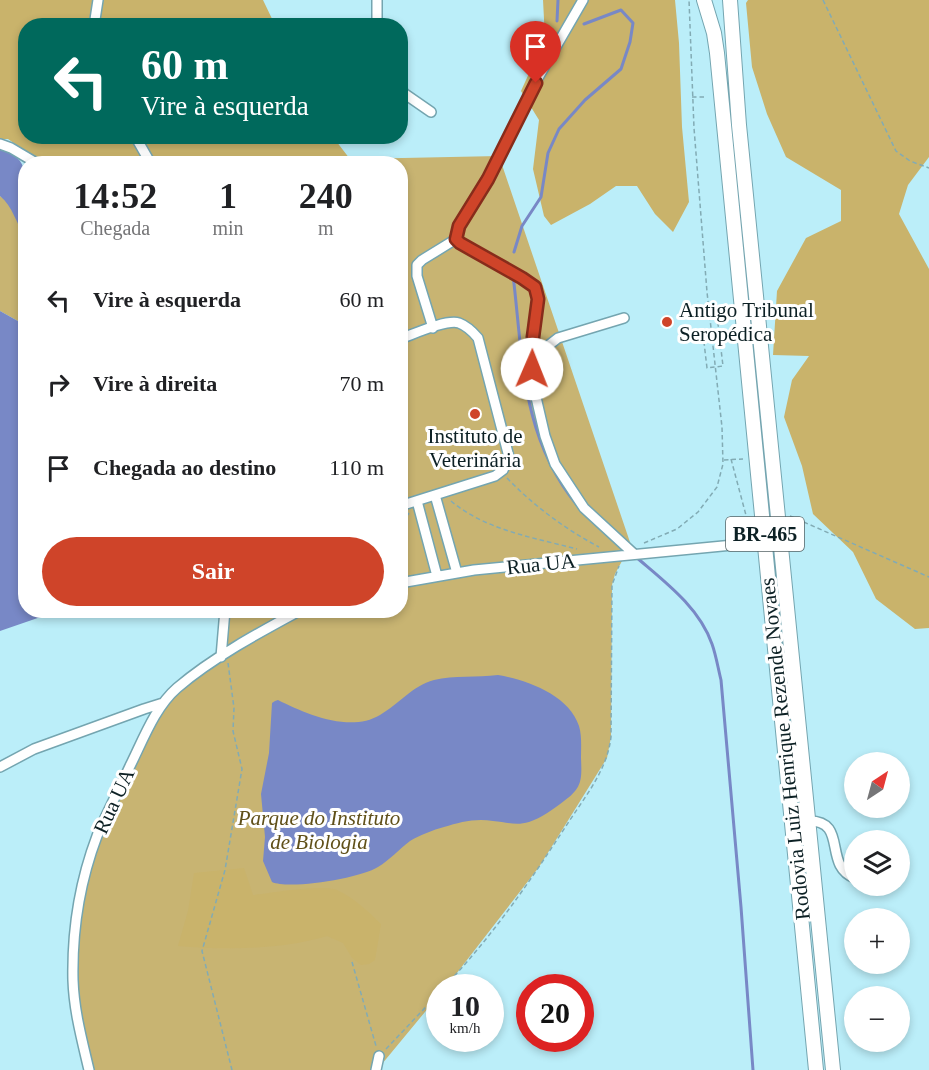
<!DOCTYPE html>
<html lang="pt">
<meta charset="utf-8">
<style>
:root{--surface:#fff;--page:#f6f6f6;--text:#202124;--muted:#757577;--accent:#cf4429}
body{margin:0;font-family:Georgia,serif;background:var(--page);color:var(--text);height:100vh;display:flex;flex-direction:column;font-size:22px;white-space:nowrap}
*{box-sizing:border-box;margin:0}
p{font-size:20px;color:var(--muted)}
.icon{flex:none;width:33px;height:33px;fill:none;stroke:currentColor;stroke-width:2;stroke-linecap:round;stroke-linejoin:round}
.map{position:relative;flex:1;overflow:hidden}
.panel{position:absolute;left:18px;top:156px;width:390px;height:462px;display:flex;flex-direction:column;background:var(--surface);border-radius:24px;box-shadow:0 3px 9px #0003}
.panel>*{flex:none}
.hud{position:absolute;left:18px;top:18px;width:390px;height:126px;border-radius:24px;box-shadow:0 3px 9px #0003;background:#00695c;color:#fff;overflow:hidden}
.needle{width:39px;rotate:36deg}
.buttons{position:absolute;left:844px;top:752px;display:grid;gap:12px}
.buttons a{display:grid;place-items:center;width:66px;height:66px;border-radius:50%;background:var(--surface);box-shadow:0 3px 9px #0003;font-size:30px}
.speed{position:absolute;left:426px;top:974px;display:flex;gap:12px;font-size:30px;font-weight:700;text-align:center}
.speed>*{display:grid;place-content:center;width:78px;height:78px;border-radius:50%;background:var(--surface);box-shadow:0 3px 9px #0003;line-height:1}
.speed small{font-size:15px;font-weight:400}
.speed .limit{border:9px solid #d22;background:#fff;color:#111}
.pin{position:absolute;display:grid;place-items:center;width:51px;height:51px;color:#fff;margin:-62px -26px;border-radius:50% 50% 50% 0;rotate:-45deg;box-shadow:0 0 6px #0007}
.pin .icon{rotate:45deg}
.me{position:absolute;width:66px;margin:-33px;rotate:1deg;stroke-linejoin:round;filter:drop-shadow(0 0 4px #0008)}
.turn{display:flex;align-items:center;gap:21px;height:126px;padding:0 24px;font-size:27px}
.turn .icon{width:78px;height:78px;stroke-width:2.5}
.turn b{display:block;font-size:42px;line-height:51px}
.eta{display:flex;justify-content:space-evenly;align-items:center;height:102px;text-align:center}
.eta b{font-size:36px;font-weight:800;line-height:42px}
.primary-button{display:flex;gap:12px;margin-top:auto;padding:12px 24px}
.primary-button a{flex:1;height:69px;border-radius:36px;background:var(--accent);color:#fff;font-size:24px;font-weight:800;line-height:69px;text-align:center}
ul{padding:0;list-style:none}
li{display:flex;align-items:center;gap:18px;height:84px;padding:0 24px}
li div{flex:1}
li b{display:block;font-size:22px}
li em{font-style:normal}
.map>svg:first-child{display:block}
.green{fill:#c8b472}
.forest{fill:#c9b36b}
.water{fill:#7888c6}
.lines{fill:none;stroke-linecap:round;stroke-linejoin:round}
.stream{stroke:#7888c6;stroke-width:3}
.minor-casing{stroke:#74a5b0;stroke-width:12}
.highway-casing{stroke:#74a5b0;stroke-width:16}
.path{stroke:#82abb4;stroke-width:1.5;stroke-dasharray:4.5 3;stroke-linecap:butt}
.minor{stroke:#fff;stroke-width:9}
.highway{stroke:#fff;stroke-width:14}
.route-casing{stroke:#872c1b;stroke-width:15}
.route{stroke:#cf4429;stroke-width:10}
.poi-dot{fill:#cf4429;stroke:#fff;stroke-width:2}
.labels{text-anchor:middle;stroke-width:6;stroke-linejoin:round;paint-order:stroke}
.shield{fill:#fff;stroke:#556366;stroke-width:1.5}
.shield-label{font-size:20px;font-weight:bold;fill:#0c2024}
.poi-label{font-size:21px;fill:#0c2024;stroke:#fff;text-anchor:start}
.street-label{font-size:21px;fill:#0c2024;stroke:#fff}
.park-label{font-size:21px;font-style:italic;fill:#605019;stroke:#fff}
</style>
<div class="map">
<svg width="929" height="1070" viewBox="0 0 929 1070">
<rect width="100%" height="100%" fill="#bbeef9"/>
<!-- green -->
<path class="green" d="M499 156 634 554 553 566 622 561 615 574 612 585 611 737 607 758 539 867 446 987H440L439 995 377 1070H89L78 1020 76 925 96 839 163 703 221 657V611L400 610V164L318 163 354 159Z
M0 196 8 202 12 210 25 237V325L0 311Z"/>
<!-- forest -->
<path class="forest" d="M0 0H263L275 25 26 26V136L333 137 353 163H42L8 139H0Z
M543 0H675L679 43 682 127 689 202 673 232 655 214 637 186H616L590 204 551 225 544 216 533 169 539 120 521 91 545 38Z
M748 0H929V157L908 185 899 214 929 269V628L915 629 876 599 853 552 813 514 802 466 784 417 792 380 809 356 773 355 777 291 806 238 841 221V190L786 157 767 114 752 67 746 3Z
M244 868 253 895C271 893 322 884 337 890 354 898 368 911 381 924L375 960 369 964 361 965 352 958 343 943 327 936C280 950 227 950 178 946L188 911 194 873Z"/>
<!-- water -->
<path class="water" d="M0 148C7 151 15 155 20 161 31 176 25 218 25 237 16 223 13 207 0 196Z
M0 311 25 325 26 610 58 611 0 631Z
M498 675C527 680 569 695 579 726 582 736 581 748 581 758 582 780 582 788 564 801 554 809 541 818 529 822 516 826 506 822 493 821 476 818 460 822 444 827 433 830 420 835 410 841 399 849 390 860 378 867 361 878 290 890 272 882L263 861 265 837 261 794 269 753 272 703 275 701 278 700C306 714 350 733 380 715 399 704 412 686 434 680 454 675 477 678 498 675Z"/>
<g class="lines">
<!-- stream -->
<path class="stream" d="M557 21 558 0
M514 252 522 226 541 197 548 153 559 129 585 100 621 69 630 42 633 23 621 10 584 24
M513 275C523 357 521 437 577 505
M636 557C665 582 699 607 712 644 716 655 718 668 721 680L741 907 753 1070"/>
<!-- minor casing -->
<g class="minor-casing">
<path id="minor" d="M377 0V26
M583 0 535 83 488 179 458 226 456 239 460 243 522 278 535 287 538 299 531 359 532 380 545 436 555 464 584 508 634 554
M94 26 98 0
M400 88 405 94 431 112
M135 136 151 164
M0 144 11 148 38 164
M433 328 417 276V265L422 260 456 239
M400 339C414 334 446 319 459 323 467 326 473 332 478 338L509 457 503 470 495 476 400 506
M531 359 558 338 624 318
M435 495 457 573
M417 501 437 576
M400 583 474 570 765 542
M221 657 225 610
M0 767 34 749 144 709 163 703
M808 821C849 820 822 866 855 878
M89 1070C82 1040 74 1011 73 980 72 932 80 881 97 836 107 812 119 790 130 766 143 740 155 707 177 688 212 658 260 632 301 610
M376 1070 379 1056"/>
</g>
<!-- highway casing -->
<g class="highway-casing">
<path id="highway" d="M704 0 714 33 717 53 816 1070
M730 0 739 125 833 1070"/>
</g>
<!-- path -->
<path class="path" d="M823 0 896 151 910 161 929 168
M692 97H706
M688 336 703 334 707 368 723 366 718 324 721 323
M731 459 751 534
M724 460 743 459
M507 478C534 506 565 529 599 547
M451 501C485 530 535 538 577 549
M790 516 929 577
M400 528 409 513
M644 543 677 529 698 512 717 487 723 464 722 427 707 292 694 128 689 0
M228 663 234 708 233 731 242 769 225 870 202 951 232 1070
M352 962 376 1046
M444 987C491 938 529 883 566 826 584 798 607 771 611 737L612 585 619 566
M386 1049 440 992"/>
<!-- minor -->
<use href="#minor" class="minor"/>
<!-- highway -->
<use href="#highway" class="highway"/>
</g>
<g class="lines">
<!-- route casing -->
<g class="route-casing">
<path id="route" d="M532 369 533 337 538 299 535 287 522 278 460 243 456 239 459 226 488 179 536 83"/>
</g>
<!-- route -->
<use href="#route" class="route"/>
</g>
<!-- markers -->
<g class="poi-dot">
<circle cx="667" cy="322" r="6"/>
<circle cx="475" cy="414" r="6"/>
</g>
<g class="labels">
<!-- shield labels -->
<rect class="shield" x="726" y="517" width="78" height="34" rx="4.5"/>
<g class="shield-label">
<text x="765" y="541">BR-465</text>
</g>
<!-- poi labels -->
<g class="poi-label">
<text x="679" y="317">Antigo Tribunal<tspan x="679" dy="24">Seropédica</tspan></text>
<text x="475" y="443" text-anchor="middle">Instituto de<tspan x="475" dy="24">Veterinária</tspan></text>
</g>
<!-- street labels -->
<g class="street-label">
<text transform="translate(541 564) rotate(-6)" y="7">Rua UA</text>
<text transform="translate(785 749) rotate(-96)" y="7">Rodovia Luiz Henrique Rezende Novaes</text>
<text transform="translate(114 801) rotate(-65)" y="7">Rua UA</text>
</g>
<!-- park labels -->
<g class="park-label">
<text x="319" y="825">Parque do Instituto<tspan x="319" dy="24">de Biologia</tspan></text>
</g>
</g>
</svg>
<div class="buttons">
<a><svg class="needle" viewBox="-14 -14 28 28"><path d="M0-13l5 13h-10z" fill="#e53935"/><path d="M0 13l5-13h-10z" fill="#757577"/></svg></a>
<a><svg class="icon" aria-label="layers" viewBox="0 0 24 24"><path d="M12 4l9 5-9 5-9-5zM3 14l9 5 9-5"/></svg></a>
<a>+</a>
<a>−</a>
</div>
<div class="speed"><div>10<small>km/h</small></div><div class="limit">20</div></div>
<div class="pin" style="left:536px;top:83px;background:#d93025"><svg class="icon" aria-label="arrive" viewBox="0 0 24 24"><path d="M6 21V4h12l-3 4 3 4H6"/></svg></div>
<svg class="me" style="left:532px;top:369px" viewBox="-20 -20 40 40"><circle r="19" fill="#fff"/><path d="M0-13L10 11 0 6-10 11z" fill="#cf4429"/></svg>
<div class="hud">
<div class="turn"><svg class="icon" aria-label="left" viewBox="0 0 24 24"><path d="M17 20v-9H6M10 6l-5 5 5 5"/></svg><div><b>60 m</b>Vire à esquerda</div></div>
</div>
<section class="panel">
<div class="eta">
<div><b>14:52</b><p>Chegada</p></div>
<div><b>1</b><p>min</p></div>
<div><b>240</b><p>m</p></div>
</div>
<ul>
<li><svg class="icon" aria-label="left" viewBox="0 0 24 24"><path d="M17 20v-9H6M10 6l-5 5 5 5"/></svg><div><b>Vire à esquerda</b></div><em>60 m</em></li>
<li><svg class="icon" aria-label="right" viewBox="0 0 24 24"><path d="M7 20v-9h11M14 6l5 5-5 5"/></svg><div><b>Vire à direita</b></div><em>70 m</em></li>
<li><svg class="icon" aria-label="arrive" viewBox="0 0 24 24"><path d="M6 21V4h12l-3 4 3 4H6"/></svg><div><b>Chegada ao destino</b></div><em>110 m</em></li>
</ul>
<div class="primary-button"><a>Sair</a></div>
</section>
</div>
